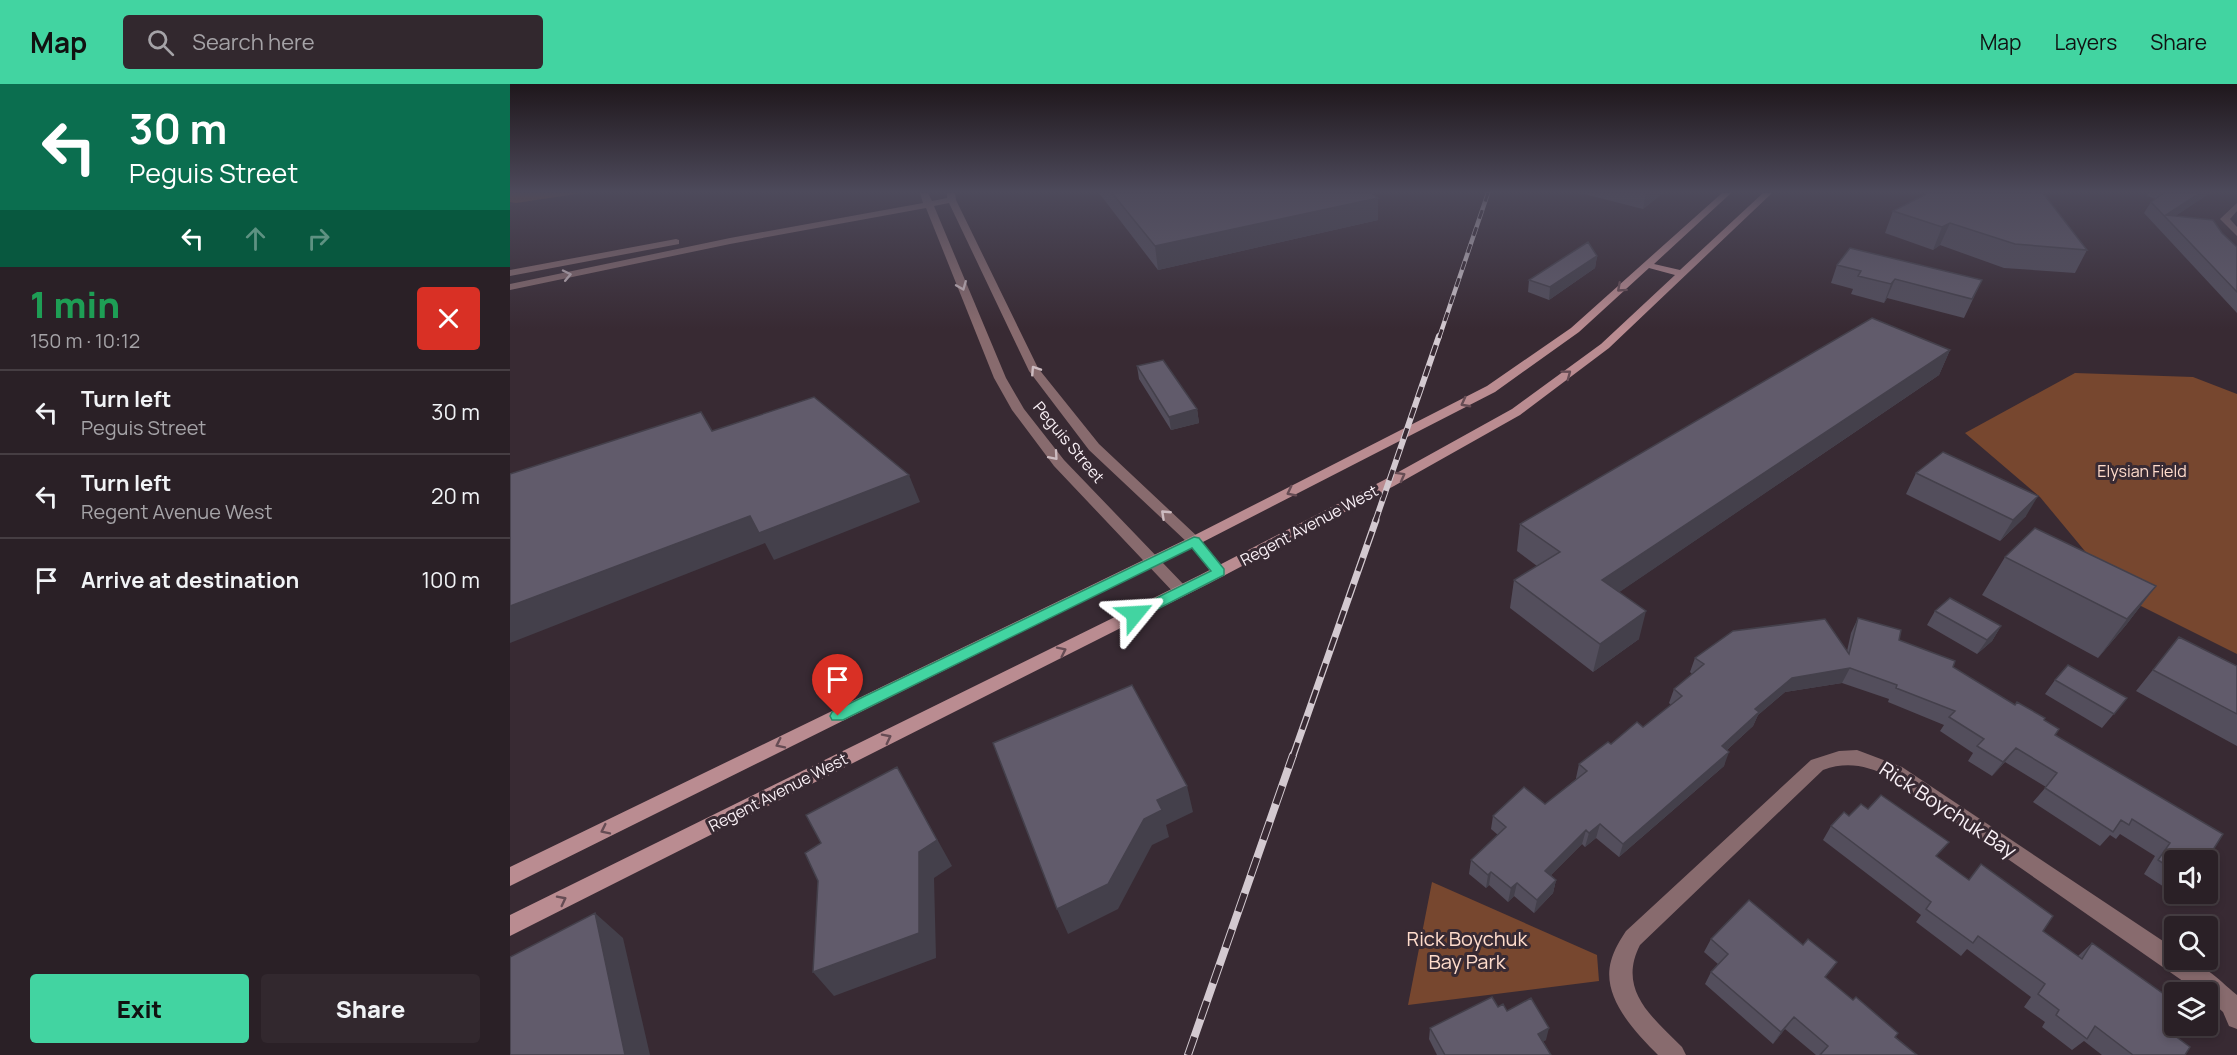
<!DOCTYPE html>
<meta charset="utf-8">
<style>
:root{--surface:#2a2026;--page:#32282e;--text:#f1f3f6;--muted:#a5a3a7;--line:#463e43;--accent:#42d4a1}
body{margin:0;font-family:Manrope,sans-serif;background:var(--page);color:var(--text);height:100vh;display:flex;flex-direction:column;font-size:22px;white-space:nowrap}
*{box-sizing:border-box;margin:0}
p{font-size:20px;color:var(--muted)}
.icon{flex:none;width:33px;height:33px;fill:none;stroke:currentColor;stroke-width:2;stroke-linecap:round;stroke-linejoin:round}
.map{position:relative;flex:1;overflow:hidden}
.drawer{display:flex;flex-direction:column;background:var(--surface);width:510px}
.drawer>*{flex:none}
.guide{background:#0b6e4f;color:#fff;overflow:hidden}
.fabs{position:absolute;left:1654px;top:766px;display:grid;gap:12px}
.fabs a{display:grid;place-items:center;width:54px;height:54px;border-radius:6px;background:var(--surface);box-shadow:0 3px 9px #0003,0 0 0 2px var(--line);font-size:30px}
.pin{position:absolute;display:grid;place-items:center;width:51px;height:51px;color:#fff;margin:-62px -26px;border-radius:50% 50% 50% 0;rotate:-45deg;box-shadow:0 0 6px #0007}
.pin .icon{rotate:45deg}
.me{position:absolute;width:66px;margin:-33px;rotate:63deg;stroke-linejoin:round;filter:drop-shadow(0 0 4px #0008)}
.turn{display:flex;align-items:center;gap:21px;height:126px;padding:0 30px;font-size:27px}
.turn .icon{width:78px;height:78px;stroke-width:2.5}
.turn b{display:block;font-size:42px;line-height:51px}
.lanes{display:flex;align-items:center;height:57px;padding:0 30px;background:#0003;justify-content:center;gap:30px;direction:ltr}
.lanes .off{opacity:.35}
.round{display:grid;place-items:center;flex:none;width:63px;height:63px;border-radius:6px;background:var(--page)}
.headline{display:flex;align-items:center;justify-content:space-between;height:102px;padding:0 30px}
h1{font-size:36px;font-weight:800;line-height:45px;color:#1e9e55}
.button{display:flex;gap:12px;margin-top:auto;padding:12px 30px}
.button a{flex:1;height:69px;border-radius:6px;background:var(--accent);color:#111;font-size:24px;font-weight:800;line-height:69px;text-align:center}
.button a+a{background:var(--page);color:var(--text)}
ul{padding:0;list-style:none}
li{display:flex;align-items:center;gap:18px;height:84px;padding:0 30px;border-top:2px solid var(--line)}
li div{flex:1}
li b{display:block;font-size:22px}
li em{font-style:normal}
header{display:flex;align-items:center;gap:36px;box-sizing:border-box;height:84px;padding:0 30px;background:var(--accent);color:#111}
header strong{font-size:28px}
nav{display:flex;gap:33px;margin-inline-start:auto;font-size:21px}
.search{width:420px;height:54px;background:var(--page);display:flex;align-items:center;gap:15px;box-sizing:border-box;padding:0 21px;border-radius:6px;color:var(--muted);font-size:22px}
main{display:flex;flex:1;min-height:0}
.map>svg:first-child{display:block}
.green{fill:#77472f}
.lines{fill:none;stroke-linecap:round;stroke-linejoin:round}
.minor{fill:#886b6e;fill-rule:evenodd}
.tertiary{fill:#886b6e;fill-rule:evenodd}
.secondary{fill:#ba8c91;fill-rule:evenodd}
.rail-far3-casing{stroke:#d3c9d0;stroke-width:4.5}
.rail-far2-casing{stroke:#d3c9d0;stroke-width:6}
.rail-far1-casing{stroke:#d3c9d0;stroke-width:7}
.rail-casing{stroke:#d3c9d0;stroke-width:8}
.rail-far3{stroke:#382a33;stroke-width:3;stroke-dasharray:9;stroke-linecap:butt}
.rail-far2{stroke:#382a33;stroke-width:4;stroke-dasharray:11;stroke-linecap:butt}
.rail-far1{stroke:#382a33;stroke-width:4.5;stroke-dasharray:14;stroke-linecap:butt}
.rail{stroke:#382a33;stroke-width:6;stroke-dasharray:19;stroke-linecap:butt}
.wall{fill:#534e5c}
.shaded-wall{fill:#44404b}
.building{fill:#615b6b;stroke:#44404b;stroke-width:1.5}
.oneway{stroke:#ccbbc0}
.oneway2{stroke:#664c54}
.route{fill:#42d4a1;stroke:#2b8a69;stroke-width:1.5}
.labels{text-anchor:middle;stroke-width:6;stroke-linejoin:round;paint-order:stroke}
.street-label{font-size:16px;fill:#f9f0f6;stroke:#382a33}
.park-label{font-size:16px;fill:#ffdccc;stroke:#382a33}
.near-street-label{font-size:20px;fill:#f9f0f6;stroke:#382a33}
.near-park-label{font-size:20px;fill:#ffdccc;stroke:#382a33}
</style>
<header>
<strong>Map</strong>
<div class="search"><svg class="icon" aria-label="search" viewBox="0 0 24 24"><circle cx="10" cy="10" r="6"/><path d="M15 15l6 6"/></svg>Search here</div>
<nav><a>Map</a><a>Layers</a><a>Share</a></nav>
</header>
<main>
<section class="drawer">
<div class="guide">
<div class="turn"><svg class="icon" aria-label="left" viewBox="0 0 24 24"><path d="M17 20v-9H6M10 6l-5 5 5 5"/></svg><div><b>30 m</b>Peguis Street</div></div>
<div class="lanes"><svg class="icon" aria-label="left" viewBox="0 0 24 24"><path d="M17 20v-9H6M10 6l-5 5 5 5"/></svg><svg class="icon off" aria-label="ahead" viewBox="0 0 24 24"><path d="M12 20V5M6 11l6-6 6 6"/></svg><svg class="icon off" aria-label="right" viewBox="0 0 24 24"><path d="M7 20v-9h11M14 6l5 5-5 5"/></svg></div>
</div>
<div class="headline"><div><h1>1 min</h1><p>150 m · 10:12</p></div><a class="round" style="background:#d93025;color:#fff"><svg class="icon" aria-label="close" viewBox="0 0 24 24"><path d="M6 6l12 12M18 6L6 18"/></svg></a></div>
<ul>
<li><svg class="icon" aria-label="left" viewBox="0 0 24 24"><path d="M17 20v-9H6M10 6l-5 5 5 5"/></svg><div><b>Turn left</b><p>Peguis Street</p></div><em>30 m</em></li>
<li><svg class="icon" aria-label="left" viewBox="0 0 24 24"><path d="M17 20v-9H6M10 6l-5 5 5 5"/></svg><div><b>Turn left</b><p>Regent Avenue West</p></div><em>20 m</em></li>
<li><svg class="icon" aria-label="arrive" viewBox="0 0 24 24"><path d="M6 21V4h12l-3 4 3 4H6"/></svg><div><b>Arrive at destination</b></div><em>100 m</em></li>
</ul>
<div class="button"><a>Exit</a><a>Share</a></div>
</section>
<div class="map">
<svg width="1727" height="971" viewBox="0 0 1727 971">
<rect width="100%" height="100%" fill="#382a33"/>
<!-- green -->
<path class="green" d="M0 109H73L6 119 0 118Z
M1565 289 1683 293 1727 310V570L1613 513 1530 413 1455 349Z
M922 798 1087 871 1089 897 898 921Z"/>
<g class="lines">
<!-- minor -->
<path class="minor" d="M1727 119V127L1720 135 1727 143V152L1710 135Z
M1347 666 1392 683 1665 865V876C1693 876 1706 894 1727 911V945L1719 942 1713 928 1698 915V909H1690L1380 693C1357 682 1338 677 1313 686L1130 861C1107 906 1142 933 1172 963L1176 971H1148C1125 948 1091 913 1101 877 1104 866 1110 856 1116 847L1301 676 1329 667Z"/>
<!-- tertiary -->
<path class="tertiary" d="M410 109H418L422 117 437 114V109H445L446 116 528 284 589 360 689 454 714 484 717 488 714 492H704L679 460 579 366 519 287 439 119 424 122 496 294 514 325 554 376 676 503 679 507 676 511H666L544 382 502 326 484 294 416 124 220 160 0 206V200L220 154 413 119Z
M166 155 169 156V160L0 192V186Z"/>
<!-- secondary -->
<path class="secondary" d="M1212 109H1221L1144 180 1170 186 1253 109H1262L1099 264 1010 331 884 402 700 499 0 852V831L690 491 874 396 1002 325 1091 260 1165 191 1139 184 1069 248 985 308 689 460 0 802V783L679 454 977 302 1061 244Z"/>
<!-- rail-far3 casing -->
<g class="rail-far3-casing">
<path id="rail-far3" d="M929 254 978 109"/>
</g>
<!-- rail-far2 casing -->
<g class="rail-far2-casing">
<path id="rail-far2" d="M865 438 929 252"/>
</g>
<!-- rail-far1 casing -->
<g class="rail-far1-casing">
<path id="rail-far1" d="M783 672 866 436"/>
</g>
<!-- rail casing -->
<g class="rail-casing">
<path id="rail" d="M678 971 783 671"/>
</g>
<!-- rail-far3 -->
<use href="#rail-far3" class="rail-far3"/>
<!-- rail-far2 -->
<use href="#rail-far2" class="rail-far2"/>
<!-- rail-far1 -->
<use href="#rail-far1" class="rail-far1"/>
<!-- rail -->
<use href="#rail" class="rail"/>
</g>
<!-- wall -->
<path class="wall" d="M589 109H861L868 136 648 186Z
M1070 109H1153L1133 125Z
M1639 109H1700L1665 132 1712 149 1727 163V229L1634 129 1641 118 1646 115 1637 112Z
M1383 127 1577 166 1565 189 1494 184 1430 161 1423 166 1375 149Z
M1087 172 1085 184 1039 216 1018 208 1019 196Z
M1327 181 1472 196 1454 234 1377 214 1374 219 1341 210 1343 205 1321 199Z
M1440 266 1429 291 1109 508 1129 555 1083 588 1000 524 1004 496 1027 482 1007 467 1010 440Z
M627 282 687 325 689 339 661 346 629 295Z
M1406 389 1516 432 1490 457 1396 410Z
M1495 473 1646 502 1616 541 1588 574 1472 511Z
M1425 527 1491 542 1482 557 1467 570 1417 541Z
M1348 534 1389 556 1443 583 1505 621 1534 636 1545 651 1713 750 1665 777V810L1634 790 1645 772 1610 750 1606 755 1600 751 1590 762 1523 718 1536 703 1495 678 1482 692 1458 677 1463 669 1430 647 1434 641 1378 618 1379 615 1332 599 1275 608 1248 631 1243 642 1217 666 1214 682 1109 773 1086 754 1075 763 1072 760 1041 791 1046 796 1043 809 1024 829 1004 812 998 818 979 801 976 804 959 790 961 776 988 751 981 745 983 732 1035 720 1066 695V694L1069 680 1101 660 1133 643 1161 621 1159 619 1164 605 1182 590 1180 588 1185 574 1337 567 1341 549Z
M1669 553 1727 582V662L1626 607Z
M1545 596 1617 614 1592 644 1535 610Z
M1358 725 1459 796 1471 780 1533 847 1568 872 1582 859 1675 971H1592L1574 957 1562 966 1532 943 1535 938 1514 923 1521 913 1457 865 1451 872 1406 838 1411 831 1313 756 1321 742 1339 732Z
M1201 855 1316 894 1407 971H1306L1275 945 1263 960 1195 900 1201 888 1208 880 1194 868Z
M988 923 997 927 1036 956 1033 957 1041 971H927L919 955 920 944Z"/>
<!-- shaded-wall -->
<path class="shaded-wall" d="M1136 109H1153L1133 125Z
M1690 109H1700L1658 137 1656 131Z
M868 114V136L648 186 645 162Z
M1440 139 1430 161 1423 166 1432 143Z
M1087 172 1085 184 1039 216 1040 203Z
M1385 195 1377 214 1374 219 1381 200Z
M1440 266 1429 291 1086 524 1092 496Z
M687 325 689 339 661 346 659 333Z
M399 391 410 418 264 476 255 459 0 559V522L240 432Z
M1528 412 1516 432 1490 457 1503 436Z
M1646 502 1616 541 1588 574 1617 535Z
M1136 527 1129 555 1083 588 1090 560Z
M1491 542 1482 557 1467 570 1477 556Z
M1340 584 1332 599 1275 608 1248 631 1243 642 1206 676 1212 662 1245 625 1282 594Z
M1506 664 1495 678 1482 692 1493 678Z
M1219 668 1214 682 1109 773 1113 760Z
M387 683 442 782 424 794 426 874 324 912 303 888Z
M677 702 683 728 656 741 659 753 642 761 608 825 558 850 547 825 634 735 647 716Z
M1090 740 1086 754 1075 763 1079 749Z
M1076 746 1072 760 1032 800 1035 787Z
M981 788 979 801 976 804 978 791Z
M1046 796 1043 809 1024 829 1027 816Z
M1007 799 1004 812 998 818 1001 804Z
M85 829 113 854 140 971H115Z
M1284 933 1275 945 1263 960 1271 948Z
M1039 944 1036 956 1025 962 1028 950Z"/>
<!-- building -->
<path class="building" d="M602 109H861L868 114 645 162Z
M1418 109H1533L1577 166 1505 160 1440 139 1432 143 1383 127Z
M1654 109H1690L1656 131 1703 136 1712 149 1727 163V208L1641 118Z
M1078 158 1087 172 1040 203 1019 196Z
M1340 164 1472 196 1462 215 1385 195 1381 200 1348 192 1351 187 1327 181Z
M1362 234 1440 266 1092 496 1136 527 1090 560 1004 496 1050 468 1010 440Z
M653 276 687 325 659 333 627 282Z
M304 313 399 391 249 449 240 432 0 522V390L191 328 202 347Z
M1433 368 1528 412 1503 436 1406 389Z
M1525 444 1646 502 1617 535 1495 473Z
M1440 514 1491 542 1477 556 1425 527Z
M1348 534 1391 546 1389 556 1445 577 1443 583 1505 621 1507 618 1535 634 1534 636 1549 645 1545 651 1713 750 1696 777H1665V787L1648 776 1660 759 1622 735 1619 741 1611 736 1603 748 1535 704 1547 689 1506 664 1493 678 1467 662 1474 655 1439 633 1445 627 1386 604 1387 601 1340 584 1282 594 1245 625 1249 628 1212 662 1219 668 1113 760 1090 740 1079 749 1076 746 1035 787 1046 796 1027 816 1007 799 1001 804 981 788 978 791 961 776 996 743 983 732 1014 703 1035 720 1077 687 1069 680 1098 658 1101 660 1127 638 1133 643 1172 612 1164 605 1194 580 1185 574 1223 547 1315 535 1339 570Z
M1669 553 1727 582V630L1643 586Z
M1558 581 1617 614 1604 630 1545 596Z
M622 601 677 702 647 716 652 726 634 735 598 800 547 825 483 659Z
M387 683 427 756 409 768V849L303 888 308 797 295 769 311 759 296 731Z
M1371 711 1439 758 1426 772 1459 796 1471 780 1543 832 1533 847 1572 875 1582 859 1665 918V921L1653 943 1680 963 1675 971H1623L1585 942 1577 955 1546 931 1549 926 1528 910 1535 900 1468 852 1463 859 1416 825 1421 818 1321 742 1334 728 1339 732 1351 720 1358 725Z
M1239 816 1293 861 1298 855 1327 878 1315 893 1343 916 1346 913 1388 949 1385 953 1407 971H1310L1318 962 1284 933 1271 948 1201 888 1218 870 1201 855Z
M85 829 115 971H0V873Z
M982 913 988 923 993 920 997 927 1021 914 1039 944 1028 950 1041 971H935L920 944Z"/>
<!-- one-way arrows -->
<defs><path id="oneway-chevron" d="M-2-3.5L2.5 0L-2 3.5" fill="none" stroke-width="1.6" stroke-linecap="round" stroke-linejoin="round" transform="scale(1.5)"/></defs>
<g class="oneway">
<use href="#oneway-chevron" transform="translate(57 191) rotate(-12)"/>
<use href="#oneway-chevron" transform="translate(452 202) rotate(68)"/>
<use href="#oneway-chevron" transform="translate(525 286) rotate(-123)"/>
<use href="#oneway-chevron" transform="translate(544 372) rotate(49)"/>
<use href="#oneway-chevron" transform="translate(655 430) rotate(-137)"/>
</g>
<g class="oneway2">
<use href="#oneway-chevron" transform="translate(1111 204) rotate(138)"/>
<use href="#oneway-chevron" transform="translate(1057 290) rotate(-37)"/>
<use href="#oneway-chevron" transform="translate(955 319) rotate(152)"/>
<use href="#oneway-chevron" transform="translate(891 392) rotate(-29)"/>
<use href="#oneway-chevron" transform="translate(781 408) rotate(153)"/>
<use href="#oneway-chevron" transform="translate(552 567) rotate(-26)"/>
<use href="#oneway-chevron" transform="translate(377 654) rotate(-27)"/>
<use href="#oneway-chevron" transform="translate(270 660) rotate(154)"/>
<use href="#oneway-chevron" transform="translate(95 746) rotate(154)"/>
<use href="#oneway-chevron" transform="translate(52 816) rotate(-27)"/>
</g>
<!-- sky -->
<linearGradient id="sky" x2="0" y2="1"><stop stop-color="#1f171c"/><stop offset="0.44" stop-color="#4d4a5b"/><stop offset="1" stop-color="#4d4a5b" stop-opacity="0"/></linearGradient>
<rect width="1727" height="245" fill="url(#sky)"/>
<!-- route -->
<path class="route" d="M684 453 689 454 714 485V491L630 534H620L618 530 620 527 701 487 682 464 333 636H322L320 632 322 628Z"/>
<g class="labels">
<!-- street labels -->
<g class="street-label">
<text transform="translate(559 358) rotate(50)" y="6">Peguis Street</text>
<text transform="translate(799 441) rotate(-28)" y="6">Regent Avenue West</text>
<text transform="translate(268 708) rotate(-27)" y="6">Regent Avenue West</text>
</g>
<!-- park labels -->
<g class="park-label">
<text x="1632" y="393">Elysian Field</text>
</g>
<!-- near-street labels -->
<g class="near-street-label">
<text transform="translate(1438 726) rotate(33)" y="7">Rick Boychuk Bay</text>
</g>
<!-- near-park labels -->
<g class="near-park-label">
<text x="957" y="862">Rick Boychuk<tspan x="957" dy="23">Bay Park</tspan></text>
</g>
</g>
</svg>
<div class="fabs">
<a><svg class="icon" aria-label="sound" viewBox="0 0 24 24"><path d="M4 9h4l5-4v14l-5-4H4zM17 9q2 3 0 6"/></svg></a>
<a><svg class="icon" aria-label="search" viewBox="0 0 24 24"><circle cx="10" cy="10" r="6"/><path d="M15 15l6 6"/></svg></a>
<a><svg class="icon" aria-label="layers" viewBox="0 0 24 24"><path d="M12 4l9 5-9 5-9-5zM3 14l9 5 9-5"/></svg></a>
</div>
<div class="pin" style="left:328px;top:632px;background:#d93025"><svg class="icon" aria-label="arrive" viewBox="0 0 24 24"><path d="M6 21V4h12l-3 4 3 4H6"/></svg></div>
<svg class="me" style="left:625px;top:530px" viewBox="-20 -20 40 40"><path d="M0-17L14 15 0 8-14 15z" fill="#42d4a1" stroke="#fff" stroke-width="4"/></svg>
</div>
</main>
